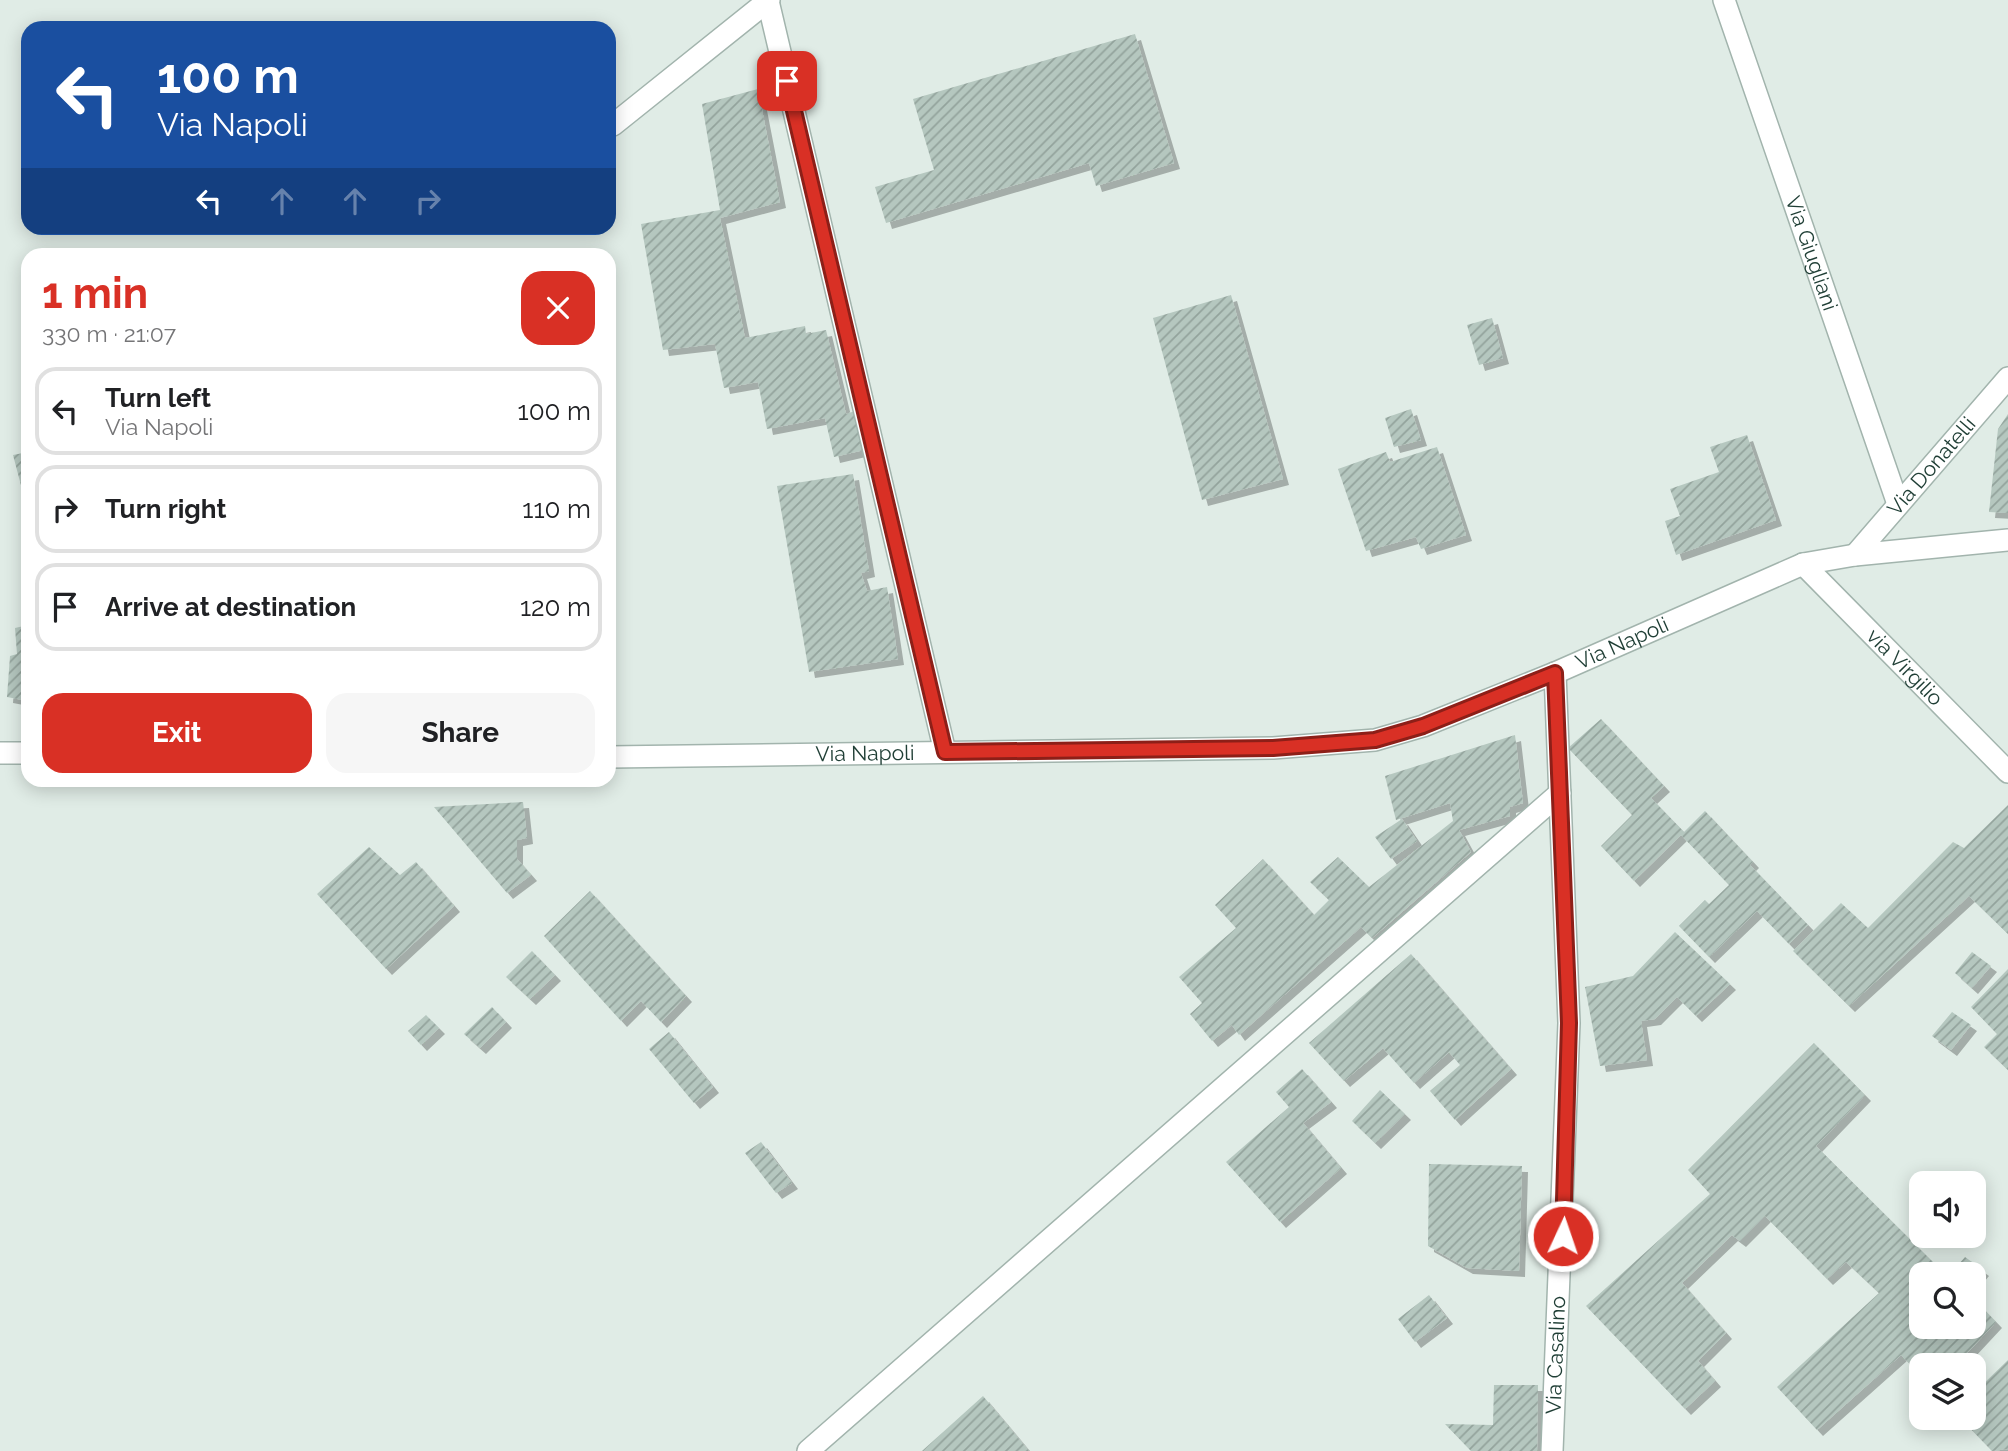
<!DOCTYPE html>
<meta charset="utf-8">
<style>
:root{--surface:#fff;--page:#f6f6f6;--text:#202124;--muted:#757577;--line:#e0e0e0;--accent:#d93025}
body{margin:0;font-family:Raleway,sans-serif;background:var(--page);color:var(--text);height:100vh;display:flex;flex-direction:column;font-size:26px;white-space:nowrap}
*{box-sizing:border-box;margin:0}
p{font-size:23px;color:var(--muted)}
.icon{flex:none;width:38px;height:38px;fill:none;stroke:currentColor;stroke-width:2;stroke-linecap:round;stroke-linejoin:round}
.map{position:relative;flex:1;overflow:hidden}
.side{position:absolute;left:21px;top:248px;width:595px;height:539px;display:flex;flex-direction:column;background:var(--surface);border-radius:21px;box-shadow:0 4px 18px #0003}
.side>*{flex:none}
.top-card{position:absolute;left:21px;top:21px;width:595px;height:214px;border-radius:21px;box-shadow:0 4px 18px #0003;background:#1a4fa0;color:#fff;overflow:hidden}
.fabs{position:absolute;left:1909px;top:1171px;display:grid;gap:14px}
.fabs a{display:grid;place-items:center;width:77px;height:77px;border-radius:14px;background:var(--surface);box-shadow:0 4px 18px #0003;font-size:35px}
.pin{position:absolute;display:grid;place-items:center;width:60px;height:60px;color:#fff;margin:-30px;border-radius:14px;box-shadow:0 4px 10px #0006}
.me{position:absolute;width:77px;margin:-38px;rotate:3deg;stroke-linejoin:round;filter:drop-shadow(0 0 5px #0008)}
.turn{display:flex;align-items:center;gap:24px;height:147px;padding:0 21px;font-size:32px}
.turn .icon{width:91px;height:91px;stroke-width:2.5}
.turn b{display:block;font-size:49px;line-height:60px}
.lanes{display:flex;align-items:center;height:66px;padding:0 21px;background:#0003;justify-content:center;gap:35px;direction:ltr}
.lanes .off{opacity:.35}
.round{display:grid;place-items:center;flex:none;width:74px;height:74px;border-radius:21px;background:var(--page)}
.overview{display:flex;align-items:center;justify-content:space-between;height:119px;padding:0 21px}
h1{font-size:42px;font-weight:700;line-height:52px;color:var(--accent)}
.action{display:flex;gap:14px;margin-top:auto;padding:14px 21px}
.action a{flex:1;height:80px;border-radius:21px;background:var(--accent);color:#fff;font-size:28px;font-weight:700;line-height:80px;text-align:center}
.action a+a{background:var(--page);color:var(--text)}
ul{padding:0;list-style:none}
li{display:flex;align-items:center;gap:21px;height:88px;margin:0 14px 10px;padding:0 7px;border:4px solid var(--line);border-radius:21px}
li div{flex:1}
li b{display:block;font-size:26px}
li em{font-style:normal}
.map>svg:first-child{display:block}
.building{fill:url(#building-hatch);filter:url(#shadow)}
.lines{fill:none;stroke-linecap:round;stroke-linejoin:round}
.minor-casing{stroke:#a2b4ad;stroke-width:24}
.tertiary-casing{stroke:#a2b4ad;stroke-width:24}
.minor{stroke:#fff;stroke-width:21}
.tertiary{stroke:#fff;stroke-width:21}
.route-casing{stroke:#8d1f18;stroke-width:18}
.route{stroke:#d93025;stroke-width:12}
.labels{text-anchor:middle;stroke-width:7;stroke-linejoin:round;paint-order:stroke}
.street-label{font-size:21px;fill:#1f3e35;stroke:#f0f9f4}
</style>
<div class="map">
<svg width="2008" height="1451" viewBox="0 0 2008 1451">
<defs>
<pattern id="building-hatch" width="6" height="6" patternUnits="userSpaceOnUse" patternTransform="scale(1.75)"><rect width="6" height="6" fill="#b5c7bf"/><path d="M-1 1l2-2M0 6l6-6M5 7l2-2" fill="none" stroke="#93a39c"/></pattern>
<filter id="shadow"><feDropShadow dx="6" dy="6" stdDeviation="0" flood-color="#0004"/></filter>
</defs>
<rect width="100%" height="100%" fill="#e0ece6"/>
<!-- building -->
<path class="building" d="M1135 34 1174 163 1096 186 1089 163 886 223 875 187 934 170 913 99Z
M758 89 780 202 720 218 745 338 805 326 806 334 826 330 846 414 855 411 864 450 834 457 825 418 767 429 758 382 724 388 715 344 663 350 641 224 720 210 702 104Z
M1231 295 1283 479 1202 500 1153 318Z
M1492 318 1503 358 1479 365 1467 325Z
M1411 409 1421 440 1394 447 1385 418Z
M2008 414V513L1989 512 1998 429Z
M1747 435 1776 520 1676 555 1665 521 1680 516 1670 489 1719 472 1710 447Z
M1437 447 1466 535 1421 549 1416 537 1366 551 1338 469 1386 452 1390 462Z
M28 452V508H27L13 455Z
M853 474 869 571 861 573 867 591 887 587 898 659 809 672 777 486Z
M28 625V701L7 697 10 656 17 654 15 628Z
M1601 719 1664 786 1651 798 1684 832 1705 811 1753 862 1750 865 1808 925 1789 944 1757 911 1709 957 1679 926 1705 900 1709 904 1729 885 1681 835 1634 881 1601 846 1632 815 1568 748Z
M1515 735 1523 803 1510 807V816L1459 830 1471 852 1372 938 1361 927 1239 1035 1232 1025 1212 1041 1190 1014 1202 1003 1179 977 1236 928 1215 905 1263 859 1314 915 1329 900 1310 882 1338 857 1369 887 1453 821 1450 803 1396 820 1385 776Z
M523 802 527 838 517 840V859L531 875 507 893 434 807Z
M2008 805V934L1969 896 1849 1006 1793 951 1841 903 1868 928 1953 842 1964 848Z
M1402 819 1417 841 1391 859 1375 837Z
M369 847 400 875 416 862 454 906 386 969 317 894Z
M590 891 686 996 661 1022 641 1001 621 1021 544 936Z
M1675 932 1730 984 1696 1016 1677 997 1655 1019 1641 1021 1647 1060 1600 1066 1585 987 1633 976Z
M532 951 555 975 530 999 506 977Z
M1972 952 1991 966 1972 988 1955 973Z
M1411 954 1511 1069 1455 1120 1430 1091 1460 1065 1449 1052 1414 1083 1383 1048 1344 1081 1309 1043Z
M2008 969V1070L1984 1047 1997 1034 1971 1007Z
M492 1007 506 1022 480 1048 464 1034Z
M1952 1012 1971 1025 1951 1050 1932 1036Z
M426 1015 439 1028 421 1045 408 1031Z
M669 1032 713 1087 694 1103 649 1049Z
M1814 1043 1865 1095 1816 1146 1945 1274H1922V1326H1974V1299L1996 1322 1956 1365H1922V1377L1901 1355 1817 1430 1777 1387 1879 1293 1846 1262 1827 1279 1765 1216 1740 1241 1732 1235 1682 1283 1726 1333 1698 1361 1715 1381 1685 1409 1586 1306 1710 1194 1688 1170Z
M1302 1069 1331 1102 1303 1123 1341 1168 1280 1222 1226 1162 1289 1107 1276 1092Z
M1380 1090 1405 1114 1375 1143 1352 1121Z
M761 1142 792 1183 776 1193 745 1153Z
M1429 1164 1522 1166 1519 1271 1467 1268 1428 1246Z
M1965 1257 1983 1270 1974 1281V1274H1950Z
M1429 1295 1447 1318 1415 1342 1398 1319Z
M2008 1360V1449L1992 1451 1960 1418H1974V1385L1978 1389Z
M1494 1385H1538L1537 1451H1471L1445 1424 1493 1425Z
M983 1396 1029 1451H922Z"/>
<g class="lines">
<!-- minor casing -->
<g class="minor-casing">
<g id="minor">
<path id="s1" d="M1724 0 1898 504"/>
<path d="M768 1 945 752"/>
<path d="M613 125 769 0"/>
<path id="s2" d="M1855 555 2008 378"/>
<path id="s3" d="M1803 564 2008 772"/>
<path d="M808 1451 1560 793"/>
<path id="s4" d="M1552 1451 1569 1023 1555 673"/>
</g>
</g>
<!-- tertiary casing -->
<g class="tertiary-casing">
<g id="tertiary">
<path d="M0 753H28"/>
<path id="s5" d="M609 757 1273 748 1375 740 1423 726 1555 673 1803 564 1855 555 2008 540"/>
</g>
</g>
<!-- minor -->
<use href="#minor" class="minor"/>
<!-- tertiary -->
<use href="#tertiary" class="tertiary"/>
</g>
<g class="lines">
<!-- route casing -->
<g class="route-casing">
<path id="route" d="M787 81 945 752 1273 748 1375 740 1423 726 1555 673 1569 1023 1563 1236"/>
</g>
<!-- route -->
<use href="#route" class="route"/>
</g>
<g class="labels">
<!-- street labels -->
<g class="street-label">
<text dy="7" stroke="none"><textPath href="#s1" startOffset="268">Via Giugliani</textPath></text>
<text dy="7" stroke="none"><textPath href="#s2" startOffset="117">Via Donatelli</textPath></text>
<text dy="7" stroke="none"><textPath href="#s5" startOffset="1032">Via Napoli</textPath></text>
<text dy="7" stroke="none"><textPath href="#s3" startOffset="145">via Virgilio</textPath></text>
<text dy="7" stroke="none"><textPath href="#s5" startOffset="256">Via Napoli</textPath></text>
<text dy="7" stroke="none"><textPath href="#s4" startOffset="96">Via Casalino</textPath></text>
</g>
</g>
</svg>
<div class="fabs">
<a><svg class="icon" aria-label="sound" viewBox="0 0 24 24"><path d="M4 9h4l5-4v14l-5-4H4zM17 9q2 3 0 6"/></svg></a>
<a><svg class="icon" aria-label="search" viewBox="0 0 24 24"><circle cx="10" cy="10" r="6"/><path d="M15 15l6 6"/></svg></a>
<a><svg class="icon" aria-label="layers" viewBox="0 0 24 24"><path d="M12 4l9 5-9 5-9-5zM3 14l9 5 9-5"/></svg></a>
</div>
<div class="pin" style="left:787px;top:81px;background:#d93025"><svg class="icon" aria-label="arrive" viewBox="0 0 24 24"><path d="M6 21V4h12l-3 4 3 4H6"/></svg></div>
<svg class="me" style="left:1563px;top:1236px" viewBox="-20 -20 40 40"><circle r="17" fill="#d93025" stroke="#fff" stroke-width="3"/><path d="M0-11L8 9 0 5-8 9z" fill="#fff"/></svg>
<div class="top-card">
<div class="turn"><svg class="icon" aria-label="left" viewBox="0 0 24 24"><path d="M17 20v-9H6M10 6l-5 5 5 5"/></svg><div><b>100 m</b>Via Napoli</div></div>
<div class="lanes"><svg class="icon" aria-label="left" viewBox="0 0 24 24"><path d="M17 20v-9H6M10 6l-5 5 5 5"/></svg><svg class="icon off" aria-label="ahead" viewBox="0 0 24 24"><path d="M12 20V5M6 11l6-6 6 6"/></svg><svg class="icon off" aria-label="ahead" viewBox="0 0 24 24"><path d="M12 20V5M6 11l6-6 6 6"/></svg><svg class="icon off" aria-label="right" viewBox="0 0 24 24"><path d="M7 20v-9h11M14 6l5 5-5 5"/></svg></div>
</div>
<section class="side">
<div class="overview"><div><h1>1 min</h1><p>330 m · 21:07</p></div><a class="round" style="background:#d93025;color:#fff"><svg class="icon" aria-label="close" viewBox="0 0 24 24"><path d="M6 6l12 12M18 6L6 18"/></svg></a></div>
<ul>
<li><svg class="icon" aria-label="left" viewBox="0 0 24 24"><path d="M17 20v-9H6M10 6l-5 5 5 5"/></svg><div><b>Turn left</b><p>Via Napoli</p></div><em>100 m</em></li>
<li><svg class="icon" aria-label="right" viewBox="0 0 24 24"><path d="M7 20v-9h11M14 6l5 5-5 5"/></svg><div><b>Turn right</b></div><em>110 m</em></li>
<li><svg class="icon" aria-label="arrive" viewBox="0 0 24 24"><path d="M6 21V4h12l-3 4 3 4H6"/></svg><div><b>Arrive at destination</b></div><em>120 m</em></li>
</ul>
<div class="action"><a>Exit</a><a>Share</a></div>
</section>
</div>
